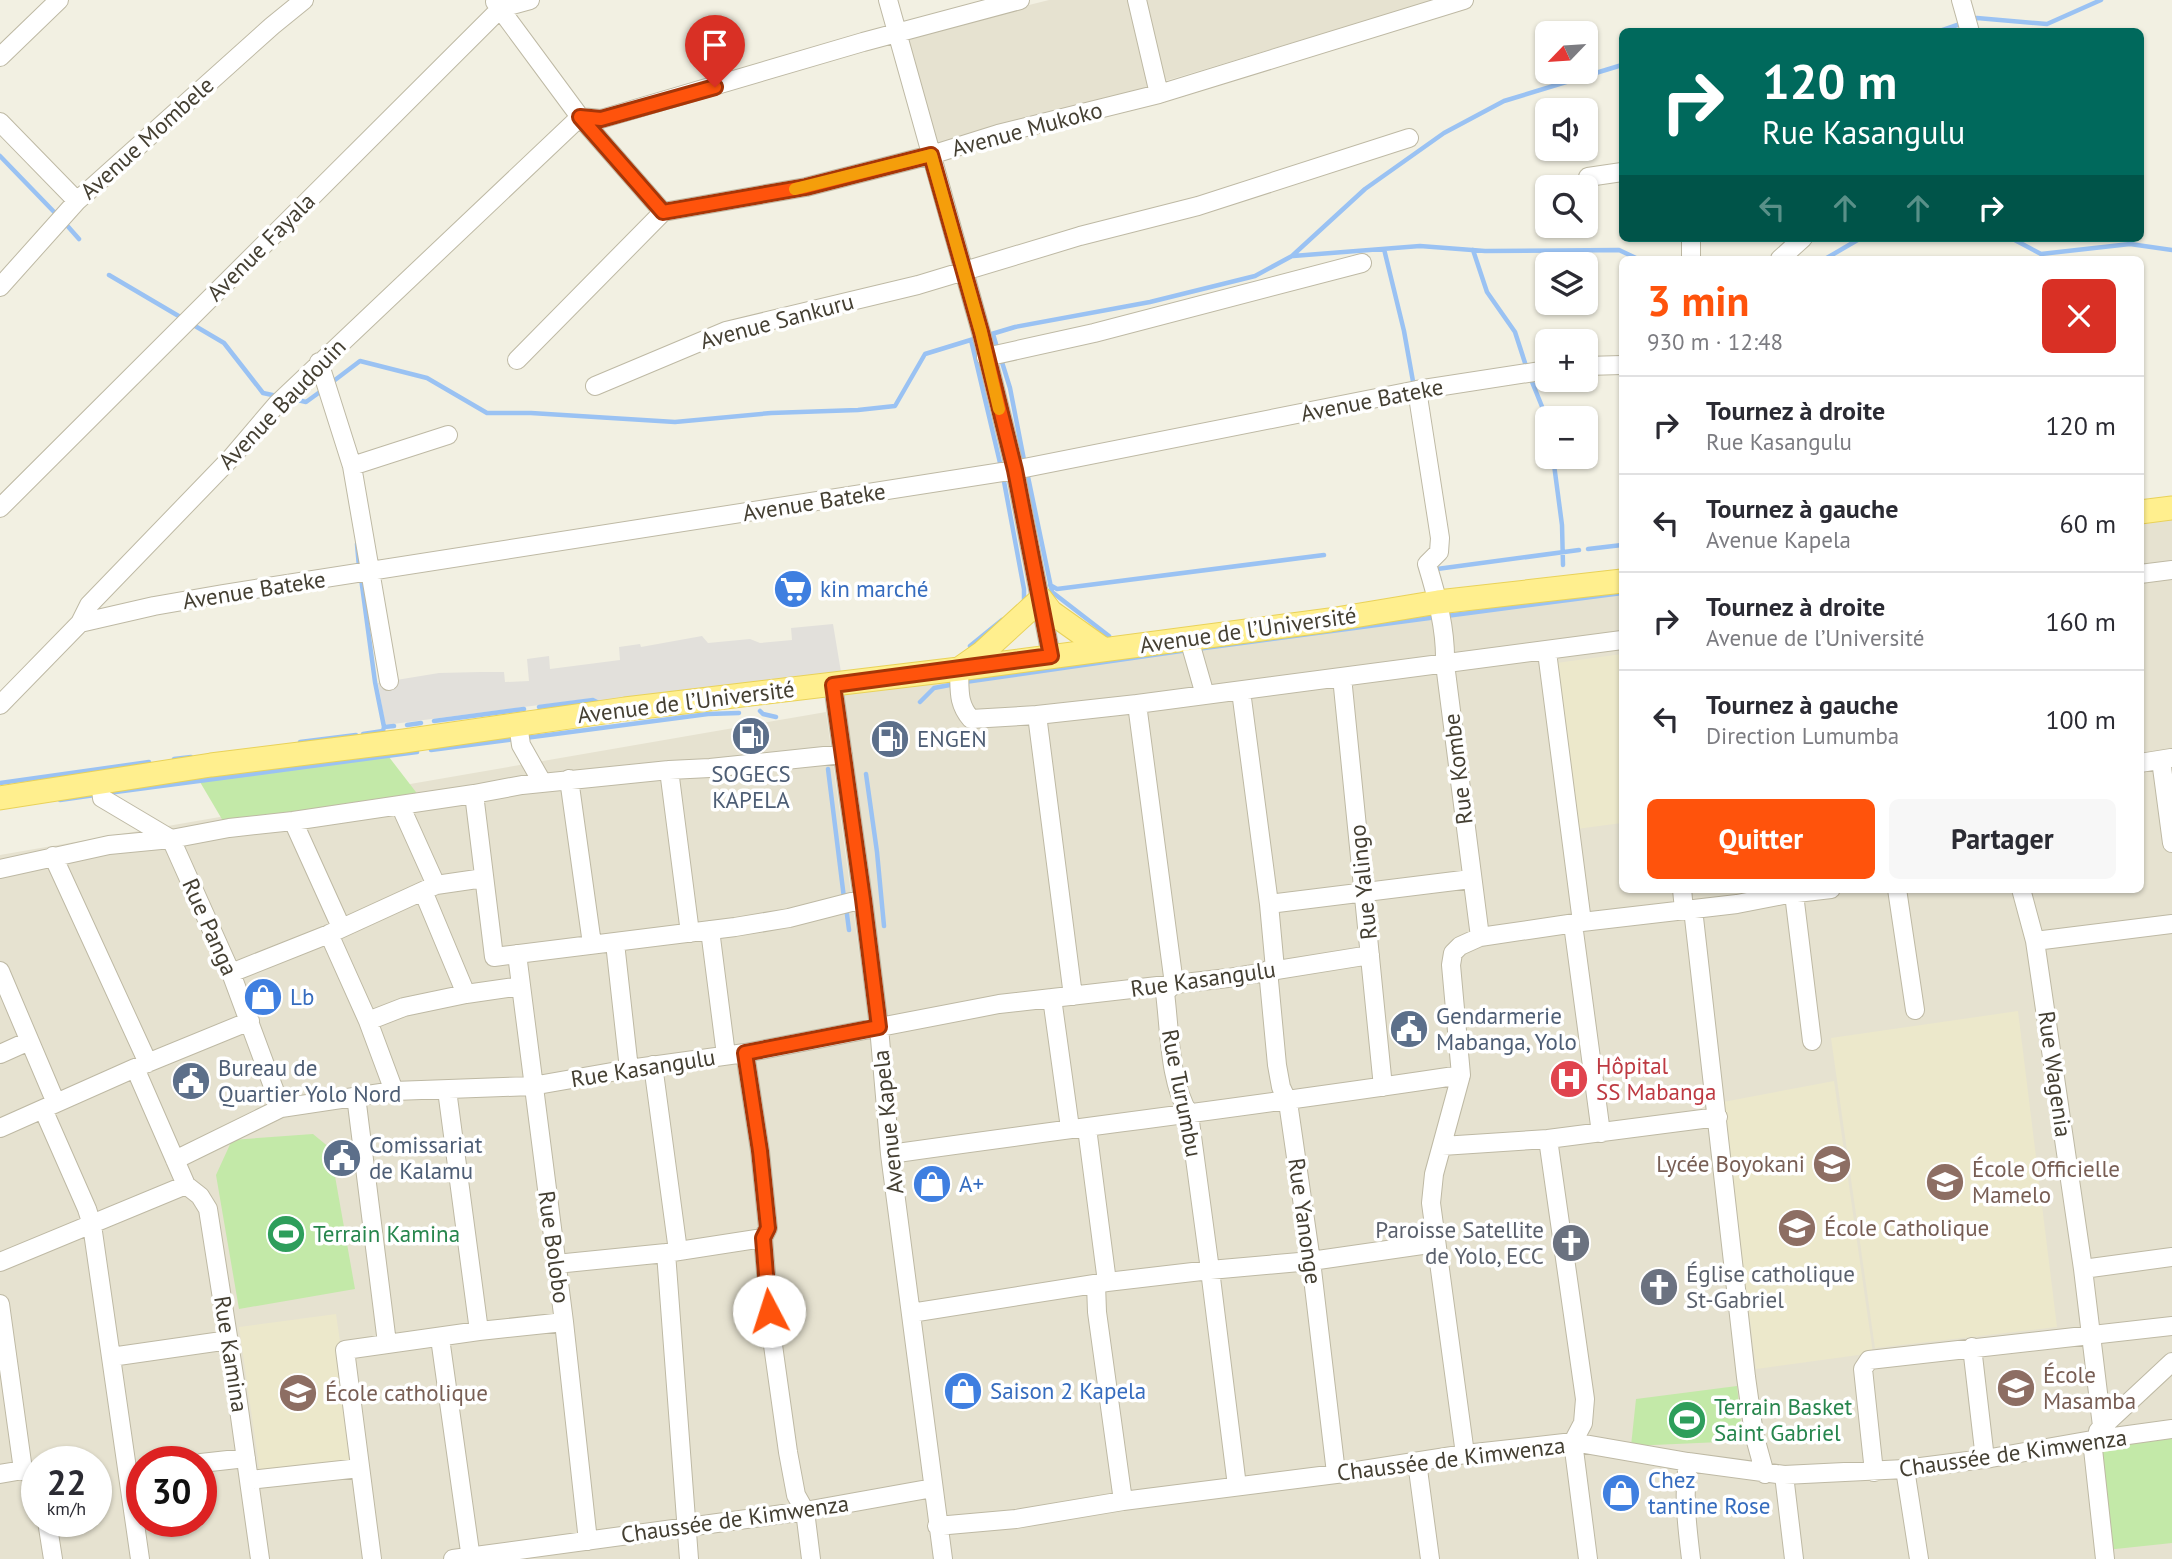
<!DOCTYPE html>
<html lang="fr">
<meta charset="utf-8">
<style>
:root{--surface:#fff;--page:#f7f7f7;--text:#2b2b33;--muted:#7c7c81;--line:#e1e1e2;--accent:#ff530c}
body{margin:0;font-family:"PT Sans",sans-serif;background:var(--page);color:var(--text);height:100vh;display:flex;flex-direction:column;font-size:26px;white-space:nowrap}
*{box-sizing:border-box;margin:0}
p{font-size:23px;color:var(--muted)}
.icon{flex:none;width:38px;height:38px;fill:none;stroke:currentColor;stroke-width:2;stroke-linecap:round;stroke-linejoin:round}
.map{position:relative;flex:1;overflow:hidden}
.side{position:absolute;left:1619px;top:256px;width:525px;height:637px;display:flex;flex-direction:column;background:var(--surface);border-radius:10px;box-shadow:0 2px 5px #0004}
.side>*{flex:none}
.banner{position:absolute;left:1619px;top:28px;width:525px;height:214px;border-radius:10px;box-shadow:0 2px 5px #0004;background:#00695c;color:#fff;overflow:hidden}
.needle{width:46px;rotate:245deg}
.fabs{position:absolute;left:1535px;top:21px;display:grid;gap:14px}
.fabs a{display:grid;place-items:center;width:63px;height:63px;border-radius:10px;background:var(--surface);box-shadow:0 2px 5px #0004;font-size:35px}
.speed{position:absolute;left:21px;top:1446px;display:flex;gap:14px;font-size:35px;font-weight:700;text-align:center}
.speed>*{display:grid;place-content:center;width:91px;height:91px;border-radius:50%;background:var(--surface);box-shadow:0 2px 5px #0004;line-height:1}
.speed small{font-size:18px;font-weight:400}
.speed .limit{border:10px solid #d22;background:#fff;color:#111}
.pin{position:absolute;display:grid;place-items:center;width:60px;height:60px;color:#fff;margin:-72px -30px;border-radius:50% 50% 50% 0;rotate:-45deg;box-shadow:0 0 7px #0007}
.pin .icon{rotate:45deg}
.me{position:absolute;width:77px;margin:-38px;rotate:355deg;stroke-linejoin:round;filter:drop-shadow(0 0 5px #0008)}
.turn{display:flex;align-items:center;gap:24px;height:147px;padding:0 28px;font-size:32px}
.turn .icon{width:91px;height:91px;stroke-width:2.5}
.turn b{display:block;font-size:49px;line-height:60px}
.lanes{display:flex;align-items:center;height:66px;padding:0 28px;background:#0003;justify-content:center;gap:35px;direction:ltr}
.lanes .off{opacity:.35}
.round{display:grid;place-items:center;flex:none;width:74px;height:74px;border-radius:10px;background:var(--page)}
.summary{display:flex;align-items:center;justify-content:space-between;height:119px;padding:0 28px}
h1{font-size:42px;font-weight:600;line-height:52px;color:var(--accent)}
.button{display:flex;gap:14px;margin-top:auto;padding:14px 28px}
.button a{flex:1;height:80px;border-radius:10px;background:var(--accent);color:#fff;font-size:28px;font-weight:600;line-height:80px;text-align:center}
.button a+a{background:var(--page);color:var(--text)}
ul{padding:0;list-style:none}
li{display:flex;align-items:center;gap:21px;height:98px;padding:0 28px;border-top:2px solid var(--line)}
li div{flex:1}
li b{display:block;font-size:26px}
li em{font-style:normal}
.map>svg:first-child{display:block}
.residential{fill:#e6e2d0;fill-rule:evenodd}
.education{fill:#ece8cb}
.green{fill:#c3e9a8}
.parking{fill:#e2e0db}
.lines{fill:none;stroke-linecap:round;stroke-linejoin:round}
.stream{stroke:#9ac2f3;stroke-width:4.5}
.minor-casing{stroke:#beb9a4;stroke-width:20}
.major-casing{stroke:#e9d259;stroke-width:25}
.minor{stroke:#fff;stroke-width:18}
.major{stroke:#ffef8e;stroke-width:23}
.route-casing{stroke:#a63608;stroke-width:18}
.route{stroke:#ff530c;stroke-width:12}
.slow{stroke:#f59e0b;stroke-width:12}
.labels{text-anchor:middle;stroke-width:7;stroke-linejoin:round;paint-order:stroke}
.street-label{font-size:23px;fill:#443f32;stroke:#fff}
.shop-label{font-size:23px;fill:#366cbe;stroke:#fff;text-anchor:start}
.service-label{font-size:23px;fill:#4e5e75;stroke:#fff;text-anchor:start}
.health-label{font-size:23px;fill:#be3a42;stroke:#fff;text-anchor:start}
.education-label{font-size:23px;fill:#785e54;stroke:#fff;text-anchor:start}
.worship-label{font-size:23px;fill:#5b616d;stroke:#fff;text-anchor:end}
.leisure-label{font-size:23px;fill:#27864d;stroke:#fff;text-anchor:start}
</style>
<div class="map">
<svg width="2172" height="1559" viewBox="0 0 2172 1559">
<rect width="100%" height="100%" fill="#f2f0e2"/>
<!-- residential -->
<path class="residential" d="M1049 0H1130L1151 91 934 148 905 36Z
M1142 0H1435L1162 82Z
M2172 498V1559H946L832 679 1622 571V889H2140V501Z
M826 712 943 1559H0V855ZM37 1461H96V1521H37ZM142 1461H201V1521H142Z"/>
<!-- education -->
<path class="education" d="M1622 654V823L1577 829 1556 663Z
M2018 1011 2057 1327 1875 1348 1831 1038Z
M1834 1081 1873 1353 1756 1369 1723 1102Z
M336 1314 357 1459 260 1473 239 1327Z"/>
<!-- green -->
<path class="green" d="M389 757 419 796 223 821 200 782Z
M313 1134 330 1148 355 1289 239 1309 216 1175 232 1140Z
M1737 1386 1743 1441 1631 1446 1636 1399Z
M2172 1436V1543L2106 1550 2095 1445Z"/>
<!-- parking -->
<path class="parking" d="M833 624 841 672 803 677 602 702 594 698 393 724H385L378 683 439 673 480 672H504L505 682 529 681 527 659 549 656 550 669 620 660 619 647 640 644 641 647 702 636 708 643 750 639 760 643 792 640 791 628Z"/>
<g class="lines">
<!-- stream -->
<path class="stream" d="M1971 20 1977 18 2047 24 2101 0
M1937 32 1963 23
M0 156 58 216
M64 222 79 239
M2011 238 2041 254 2130 244 2172 250
M1384 249 1404 331 1414 387
M1473 250 1487 292 1515 332 1527 369
M1293 256 1420 246 1485 251 1619 250 1638 259
M1825 259 1861 238
M109 275 182 318
M190 323 224 343 263 393 277 396
M993 334 998 351
M985 336 1015 327 1150 302 1255 276 1292 256 1365 189 1444 133 1504 101 1622 65
M971 340 1001 467
M1001 359 1010 388 1024 460
M1530 377 1543 409
M331 383 360 361 427 378 487 413H531L675 422 771 413 858 410 895 406 925 354 977 338
M289 398 306 402 324 389
M1553 457 1562 525 1563 565
M1027 472 1052 592 1109 636
M1003 476 1024 589V600L1022 603
M357 544 359 567
M1588 549 1622 545
M1437 569 1579 550
M361 578 375 682 384 727 394 726
M1050 585 1057 589 1324 555
M1446 616 1622 593
M970 646 1002 620
M1197 649 1437 617
M965 682 1188 650
M920 702 934 688 955 684
M539 707 593 700 601 704
M760 711 763 714 776 717
M434 721 524 709
M407 725 421 723
M363 734 383 731 384 727
M525 738 708 714 739 713
M300 742 356 735
M431 750 515 739
M174 759 191 757
M828 769 844 898
M866 774 877 852 884 926
M0 783 149 762
M108 793 417 752
M60 800 95 795
M846 907 849 930"/>
<!-- minor casing -->
<g class="minor-casing">
<path id="minor" d="M888 0 981 332 1015 470 1051 656
M1137 0 1159 94
M1961 0 1970 32
M495 2 580 117 663 212
M0 57 59 0
M0 122 77 201
M1588 177 1622 172
M1691 238V259
M1780 259 1803 238
M0 287 77 201 272 26 304 0
M986 357 1094 333 1362 263
M517 360 663 212 806 187 931 155 998 134 1159 94 1464 0
M319 362 352 466 389 681
M1586 366 1622 365
M595 386 726 331 918 285 1080 236 1198 206 1409 138
M1417 390 1440 538 1439 552 1427 564C1437 597 1446 629 1445 664L1480 937
M352 466 448 435
M0 508 501 8 530 0
M2140 574 2172 570
M80 623 154 606 223 594 1015 470 1417 390 1547 370
M1189 639 1205 695
M1547 652 1582 922
M959 669C960 689 957 703 971 719L1037 715 1137 704 1622 640
M1342 677 1383 1087
M833 685 863 899 879 1027 890 1154 943 1559
M1241 691 1269 904 1275 969
M1137 704 1174 984 1165 993C1170 1031 1169 1081 1189 1114L1210 1270 1237 1486
M0 705 80 623 89 605 231 458 277 404 580 117 601 119 863 42 1020 0
M1037 715 1073 996
M518 724 521 745 542 782
M2161 760 2172 843
M2140 763 2171 758
M669 770 690 933
M569 779 592 944
M100 781 102 798 171 839 231 973 281 1108
M474 794 494 957 735 927 789 918 863 899
M400 805 436 885
M293 821 341 927
M53 856 148 1063
M0 869 109 845 171 839 229 828 293 821 474 794 522 785 669 770 710 768 843 754
M1682 889 1684 910
M1897 889 1915 1010
M2021 889 2035 941 2083 1269 2102 1426
M423 891 466 994
M1794 894 1812 1041
M1269 904 1471 879
M1693 909 1746 1377 1754 1434 1765 1474
M1573 924 1601 1133
M710 930 726 1055
M329 934 368 1021 394 1091
M2035 941 2172 924
M615 943 629 1069
M517 954 564 1322 588 1541
M1268 970 1277 1065 1281 1087 1288 1102 1311 1261 1336 1473
M0 971 56 1103
M231 973 329 934 436 885 484 878
M1052 998 1070 1128
M368 1021 404 1007 466 994 521 986
M745 1053 760 1151 768 1228 763 1238 771 1331 788 1452 796 1495 805 1511 811 1559
M0 1054 29 1041
M653 1065 678 1251
M135 1068 186 1185 200 1196 208 1209 236 1388 260 1559
M447 1090 479 1331
M356 1096 387 1343
M43 1109 87 1209 92 1225 140 1559
M0 1128 135 1068 250 1021
M1087 1128 1107 1282
M1548 1139 1585 1399 1583 1423 1573 1442 1588 1559
M1442 1146 1548 1139 1718 1117
M890 1154C1080 1127 1271 1104 1461 1075
M175 1160 281 1108 394 1091 532 1086 629 1069 745 1053 999 1004 1228 978 1370 955
M666 1253 689 1559
M0 1262 186 1185
M556 1264 666 1253 763 1238
M2083 1269 2172 1257
M1096 1284 1097 1312 1123 1501
M0 1304 23 1470
M911 1313 1107 1282 1210 1270 1311 1261 1436 1243
M440 1338 471 1559
M1972 1347 1985 1459
M111 1357 229 1340
M2098 1431 2172 1362
M2092 1440 2105 1559
M1465 1454 1431 1203 1434 1174 1461 1075 1451 965 1453 953 1460 946 1480 937 1582 922 1737 904 1788 894 1831 889
M1417 1462 1430 1559
M1688 1462C1683 1495 1687 1526 1691 1559
M201 1463 246 1458
M1905 1469 1919 1559
M1874 1472 1863 1369 1869 1360 2172 1326
M0 1474 23 1470 37 1479
M1784 1475 1794 1559
M249 1480 360 1468
M47 1521 53 1559
M937 1526 1016 1519 1123 1501 1344 1473 1465 1454 1573 1442 1688 1462 1784 1475 1905 1469 1991 1458 2092 1440 2172 1429
M372 1559 345 1350 479 1331 564 1322
M453 1559 805 1511 933 1488"/>
</g>
<!-- major casing -->
<g class="major-casing">
<path id="major" d="M2140 512 2172 508
M962 667 982 653 1041 599 1051 612 1103 649
M0 798 211 765 404 741 625 709 959 669 1330 620 1438 602 1622 581"/>
</g>
<!-- minor -->
<use href="#minor" class="minor"/>
<!-- major -->
<use href="#major" class="major"/>
</g>
<g class="lines">
<!-- route casing -->
<g class="route-casing">
<path id="route" d="M715 87 601 119 580 117 663 212 806 187 931 155 981 332 1015 470 1051 656 833 685 863 899 879 1027 745 1053 760 1151 768 1228 763 1238 769 1311"/>
</g>
<!-- route -->
<use href="#route" class="route"/>
<!-- slow -->
<path class="slow" d="M795 189 931 155 981 332 999 409"/>
</g>
<!-- icons -->
<defs>
<g id="supermarket-disc" transform="scale(2.0125)"><circle r="9.5" fill="#3f7fe0" stroke="#fff"/><path d="M-6-5.5h2.5l.6 2H6L4.5 2H-2.5L-4.4-4H-6ZM-1.5 3.2a1.3 1.3 0 1 0 .1 0ZM3 3.2a1.3 1.3 0 1 0 .1 0Z" fill="#fff"/></g>
<g id="fuel-disc" transform="scale(2.0125)"><circle r="9.5" fill="#5c6f8a" stroke="#fff"/><path d="M-5.5-6h7V0h2V4h1.3V-2.5L3-4.5l.8-.8L6-3V5H2.5V1h-1V6h-7ZM-4.2-4.7v3.2H.2V-4.7Z" fill="#fff"/></g>
<g id="shop-disc" transform="scale(2.0125)"><circle r="9.5" fill="#3f7fe0" stroke="#fff"/><path d="M-5-2.5h2.3a2.7 3.5 0 0 1 5.4 0H5L5.5 6h-11ZM-1.5-2.5h3a1.5 2.3 0 0 0-3 0Z" fill="#fff"/></g>
<g id="civic-disc" transform="scale(2.0125)"><circle r="9.5" fill="#5c6f8a" stroke="#fff"/><path d="M-.6-6.5H3V-4.5H.6V-3L4-1V1h2V6H-6V1h2V-1L-.6-3ZM-1.2 2.5V6h2.4V2.5Z" fill="#fff"/></g>
<g id="hospital-disc" transform="scale(2.0125)"><circle r="9.5" fill="#e0444e" stroke="#fff"/><path d="M-5-5h3v3.5h4V-5h3V5h-3V1.5h-4V5h-3Z" fill="#fff"/></g>
<g id="school-disc" transform="scale(2.0125)"><circle r="9.5" fill="#8d6e63" stroke="#fff"/><path d="M0-5L7-2L0 1L-7-2ZM-4 1L0 2.5L4 1V4Q0 6-4 4Z" fill="#fff"/></g>
<g id="stadium-disc" transform="scale(2.0125)"><circle r="9.5" fill="#2e9e5b" stroke="#fff"/><path d="M0-5a6.5 5 0 1 0 0 10a6.5 5 0 1 0 0-10ZM-3.5-1.8h7v3.6h-7Z" fill="#fff"/></g>
<g id="church-disc" transform="scale(2.0125)"><circle r="9.5" fill="#6b7280" stroke="#fff"/><path d="M-1.2-6h2.4v3.5h3.3v2.4h-3.3V6h-2.4V-.1h-3.3v-2.4h3.3Z" fill="#fff"/></g>
</defs>
<g fill-rule="evenodd">
<use href="#supermarket-disc" x="793" y="589"/>
<use href="#fuel-disc" x="751" y="736"/>
<use href="#fuel-disc" x="890" y="739"/>
<use href="#shop-disc" x="263" y="997"/>
<use href="#civic-disc" x="1409" y="1029"/>
<use href="#hospital-disc" x="1569" y="1079"/>
<use href="#civic-disc" x="191" y="1081"/>
<use href="#civic-disc" x="342" y="1158"/>
<use href="#school-disc" x="1832" y="1164"/>
<use href="#school-disc" x="1945" y="1182"/>
<use href="#shop-disc" x="932" y="1184"/>
<use href="#school-disc" x="1797" y="1228"/>
<use href="#stadium-disc" x="286" y="1234"/>
<use href="#church-disc" x="1571" y="1243"/>
<use href="#church-disc" x="1659" y="1287"/>
<use href="#school-disc" x="2016" y="1388"/>
<use href="#shop-disc" x="963" y="1391"/>
<use href="#school-disc" x="298" y="1393"/>
<use href="#stadium-disc" x="1687" y="1420"/>
<use href="#shop-disc" x="1621" y="1493"/>
</g>
<g class="labels">
<!-- street labels -->
<g class="street-label">
<text transform="translate(1027 129) rotate(-15)" y="8">Avenue Mukoko</text>
<text transform="translate(147 138) rotate(-42)" y="8">Avenue Mombele</text>
<text transform="translate(261 247) rotate(-45)" y="8">Avenue Fayala</text>
<text transform="translate(777 321) rotate(-15)" y="8">Avenue Sankuru</text>
<text transform="translate(1372 400) rotate(-11)" y="8">Avenue Bateke</text>
<text transform="translate(282 404) rotate(-46)" y="8">Avenue Baudouin</text>
<text transform="translate(814 502) rotate(-9)" y="8">Avenue Bateke</text>
<text transform="translate(254 590) rotate(-9)" y="8">Avenue Bateke</text>
<text transform="translate(1248 630) rotate(-8)" y="8">Avenue de l’Université</text>
<text transform="translate(686 702) rotate(-7)" y="8">Avenue de l’Université</text>
<text transform="translate(1458 769) rotate(-97)" y="8">Rue Kombe</text>
<text transform="translate(1363 882) rotate(-96)" y="8">Rue Yalingo</text>
<text transform="translate(210 927) rotate(66)" y="8">Rue Panga</text>
<text transform="translate(1203 979) rotate(-8)" y="8">Rue Kasangulu</text>
<text transform="translate(643 1068) rotate(-9)" y="8">Rue Kasangulu</text>
<text transform="translate(2055 1074) rotate(82)" y="8">Rue Wagenia</text>
<text transform="translate(1182 1093) rotate(79)" y="8">Rue Turumbu</text>
<text transform="translate(888 1122) rotate(-96)" y="8">Avenue Kapela</text>
<text transform="translate(1305 1221) rotate(82)" y="8">Rue Yanonge</text>
<text transform="translate(554 1247) rotate(82)" y="8">Rue Bolobo</text>
<text transform="translate(231 1354) rotate(81)" y="8">Rue Kamina</text>
<text transform="translate(2013 1453) rotate(-8)" y="8">Chaussée de Kimwenza</text>
<text transform="translate(1451 1459) rotate(-7)" y="8">Chaussée de Kimwenza</text>
<text transform="translate(735 1519) rotate(-8)" y="8">Chaussée de Kimwenza</text>
</g>
<!-- shop labels -->
<g class="shop-label">
<text x="820" y="597">kin marché</text>
<text x="290" y="1005">Lb</text>
<text x="959" y="1192">A+</text>
<text x="990" y="1399">Saison 2 Kapela</text>
<text x="1648" y="1488">Chez<tspan x="1648" dy="26">tantine Rose</tspan></text>
</g>
<!-- service labels -->
<g class="service-label">
<text x="917" y="747">ENGEN</text>
<text x="751" y="782" text-anchor="middle">SOGECS<tspan x="751" dy="26">KAPELA</tspan></text>
<text x="1436" y="1024">Gendarmerie<tspan x="1436" dy="26">Mabanga, Yolo</tspan></text>
<text x="218" y="1076">Bureau de<tspan x="218" dy="26">Quartier Yolo Nord</tspan></text>
<text x="369" y="1153">Comissariat<tspan x="369" dy="26">de Kalamu</tspan></text>
</g>
<!-- health labels -->
<g class="health-label">
<text x="1596" y="1074">Hôpital<tspan x="1596" dy="26">SS Mabanga</tspan></text>
</g>
<!-- education labels -->
<g class="education-label">
<text x="1805" y="1172" text-anchor="end">Lycée Boyokani</text>
<text x="1972" y="1177">École Officielle<tspan x="1972" dy="26">Mamelo</tspan></text>
<text x="1824" y="1236">École Catholique</text>
<text x="2043" y="1383">École<tspan x="2043" dy="26">Masamba</tspan></text>
<text x="325" y="1401">École catholique</text>
</g>
<!-- worship labels -->
<g class="worship-label">
<text x="1544" y="1238">Paroisse Satellite<tspan x="1544" dy="26">de Yolo, ECC</tspan></text>
<text x="1686" y="1282" text-anchor="start">Église catholique<tspan x="1686" dy="26">St-Gabriel</tspan></text>
</g>
<!-- leisure labels -->
<g class="leisure-label">
<text x="313" y="1242">Terrain Kamina</text>
<text x="1714" y="1415">Terrain Basket<tspan x="1714" dy="26">Saint Gabriel</tspan></text>
</g>
</g>
</svg>
<div class="fabs">
<a><svg class="needle" viewBox="-14 -14 28 28"><path d="M0-13l5 13h-10z" fill="#e53935"/><path d="M0 13l5-13h-10z" fill="#7c7c81"/></svg></a>
<a><svg class="icon" aria-label="sound" viewBox="0 0 24 24"><path d="M4 9h4l5-4v14l-5-4H4zM17 9q2 3 0 6"/></svg></a>
<a><svg class="icon" aria-label="search" viewBox="0 0 24 24"><circle cx="10" cy="10" r="6"/><path d="M15 15l6 6"/></svg></a>
<a><svg class="icon" aria-label="layers" viewBox="0 0 24 24"><path d="M12 4l9 5-9 5-9-5zM3 14l9 5 9-5"/></svg></a>
<a>+</a>
<a>−</a>
</div>
<div class="speed"><div>22<small>km/h</small></div><div class="limit">30</div></div>
<div class="pin" style="left:715px;top:87px;background:#d93025"><svg class="icon" aria-label="arrive" viewBox="0 0 24 24"><path d="M6 21V4h12l-3 4 3 4H6"/></svg></div>
<svg class="me" style="left:769px;top:1311px" viewBox="-20 -20 40 40"><circle r="19" fill="#fff"/><path d="M0-13L10 11 0 6-10 11z" fill="#ff530c"/></svg>
<div class="banner">
<div class="turn"><svg class="icon" aria-label="right" viewBox="0 0 24 24"><path d="M7 20v-9h11M14 6l5 5-5 5"/></svg><div><b>120 m</b>Rue Kasangulu</div></div>
<div class="lanes"><svg class="icon off" aria-label="left" viewBox="0 0 24 24"><path d="M17 20v-9H6M10 6l-5 5 5 5"/></svg><svg class="icon off" aria-label="ahead" viewBox="0 0 24 24"><path d="M12 20V5M6 11l6-6 6 6"/></svg><svg class="icon off" aria-label="ahead" viewBox="0 0 24 24"><path d="M12 20V5M6 11l6-6 6 6"/></svg><svg class="icon" aria-label="right" viewBox="0 0 24 24"><path d="M7 20v-9h11M14 6l5 5-5 5"/></svg></div>
</div>
<section class="side">
<div class="summary"><div><h1>3 min</h1><p>930 m · 12:48</p></div><a class="round" style="background:#d93025;color:#fff"><svg class="icon" aria-label="close" viewBox="0 0 24 24"><path d="M6 6l12 12M18 6L6 18"/></svg></a></div>
<ul>
<li><svg class="icon" aria-label="right" viewBox="0 0 24 24"><path d="M7 20v-9h11M14 6l5 5-5 5"/></svg><div><b>Tournez à droite</b><p>Rue Kasangulu</p></div><em>120 m</em></li>
<li><svg class="icon" aria-label="left" viewBox="0 0 24 24"><path d="M17 20v-9H6M10 6l-5 5 5 5"/></svg><div><b>Tournez à gauche</b><p>Avenue Kapela</p></div><em>60 m</em></li>
<li><svg class="icon" aria-label="right" viewBox="0 0 24 24"><path d="M7 20v-9h11M14 6l5 5-5 5"/></svg><div><b>Tournez à droite</b><p>Avenue de l’Université</p></div><em>160 m</em></li>
<li><svg class="icon" aria-label="left" viewBox="0 0 24 24"><path d="M17 20v-9H6M10 6l-5 5 5 5"/></svg><div><b>Tournez à gauche</b><p>Direction Lumumba</p></div><em>100 m</em></li>
</ul>
<div class="button"><a>Quitter</a><a>Partager</a></div>
</section>
</div>
